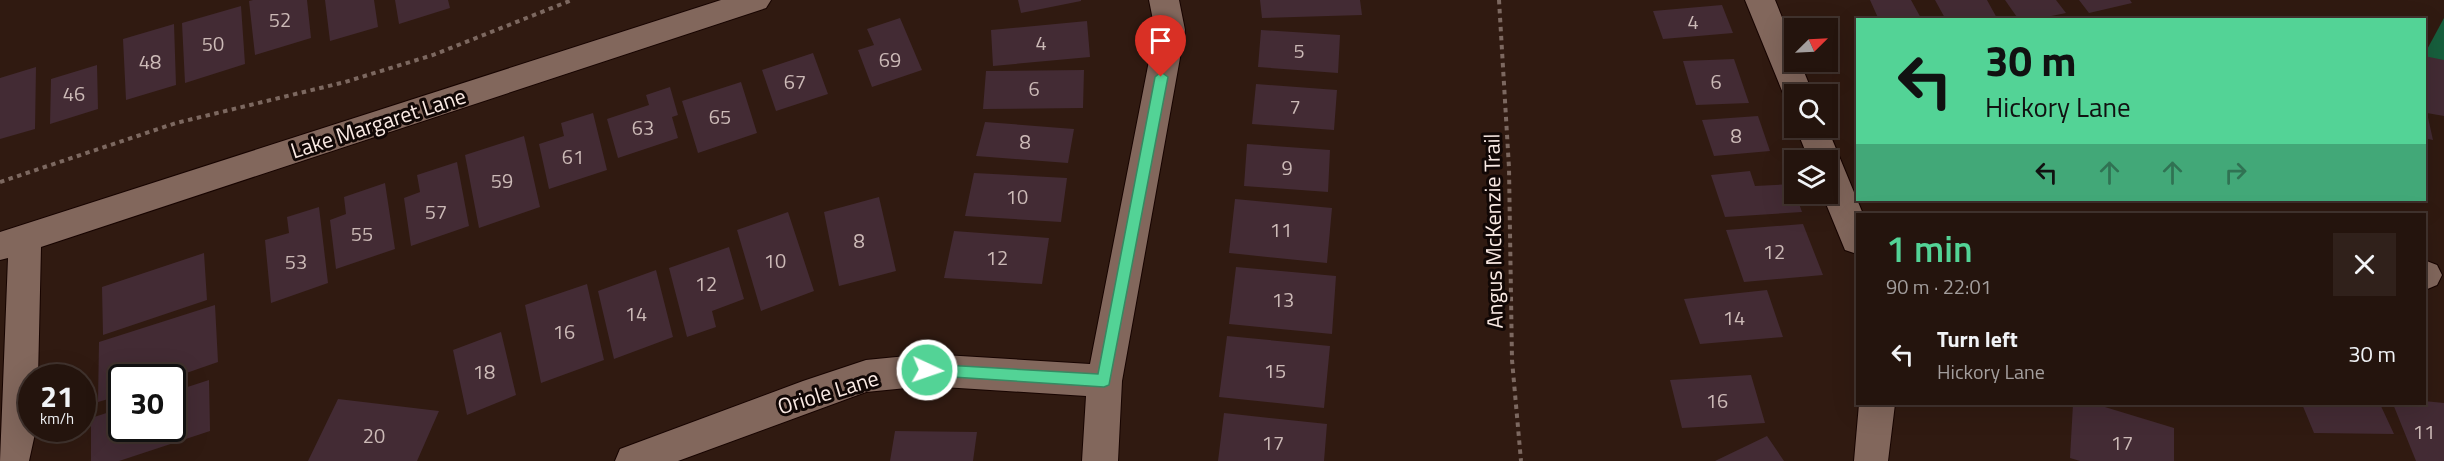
<!DOCTYPE html>
<meta charset="utf-8">
<style>
:root{--surface:#24140d;--page:#30211b;--text:#f1f3f6;--muted:#a39e9d;--line:#41332e;--accent:#53d396}
body{margin:0;font-family:"Titillium Web",sans-serif;background:var(--page);color:var(--text);height:100vh;display:flex;flex-direction:column;font-size:22px;white-space:nowrap}
*{box-sizing:border-box;margin:0}
p{font-size:20px;color:var(--muted)}
.icon{flex:none;width:33px;height:33px;fill:none;stroke:currentColor;stroke-width:2;stroke-linecap:round;stroke-linejoin:round}
.map{position:relative;flex:1;overflow:hidden}
.panel{position:absolute;left:1856px;top:213px;width:570px;height:192px;display:flex;flex-direction:column;background:var(--surface);border-radius:0px;box-shadow:0 6px 24px #0002,0 0 0 2px var(--line)}
.panel>*{flex:none}
.guide{position:absolute;left:1856px;top:18px;width:570px;height:183px;border-radius:0px;box-shadow:0 6px 24px #0002,0 0 0 2px var(--line);background:#53d396;color:#111;overflow:hidden}
.needle{width:39px;rotate:66deg}
.buttons{position:absolute;left:1784px;top:18px;display:grid;gap:12px}
.buttons a{display:grid;place-items:center;width:54px;height:54px;border-radius:0px;background:var(--surface);box-shadow:0 6px 24px #0002,0 0 0 2px var(--line);font-size:30px}
.speed{position:absolute;left:18px;top:364px;display:flex;gap:12px;font-size:30px;font-weight:700;text-align:center}
.speed>*{display:grid;place-content:center;width:78px;height:78px;border-radius:50%;background:var(--surface);box-shadow:0 6px 24px #0002,0 0 0 2px var(--line);line-height:1}
.speed small{font-size:15px;font-weight:400}
.speed .limit{border:3px solid #111;border-radius:9px;background:#fff;color:#111}
.pin{position:absolute;display:grid;place-items:center;width:51px;height:51px;color:#fff;margin:-62px -26px;border-radius:50% 50% 50% 0;rotate:-45deg;box-shadow:0 0 6px #0007}
.pin .icon{rotate:45deg}
.me{position:absolute;width:66px;margin:-33px;rotate:93deg;stroke-linejoin:round;filter:drop-shadow(0 0 4px #0008)}
.turn{display:flex;align-items:center;gap:21px;height:126px;padding:0 30px;font-size:27px}
.turn .icon{width:78px;height:78px;stroke-width:2.5}
.turn b{display:block;font-size:42px;line-height:51px}
.lanes{display:flex;align-items:center;height:57px;padding:0 30px;background:#0003;justify-content:center;gap:30px;direction:ltr}
.lanes .off{opacity:.35}
.round{display:grid;place-items:center;flex:none;width:63px;height:63px;border-radius:0px;background:var(--page)}
.overview{display:flex;align-items:center;justify-content:space-between;height:102px;padding:0 30px}
h1{font-size:36px;font-weight:600;line-height:45px;color:var(--accent)}
ul{padding:0;list-style:none}
li{display:flex;align-items:center;gap:18px;height:78px;padding:0 30px}
li div{flex:1}
li b{display:block;font-size:22px}
li em{font-style:normal}
.map>svg:first-child{display:block}
.forest{fill:#175f3d}
.building{fill:#432b34}
.lines{fill:none;stroke-linecap:round;stroke-linejoin:round}
.minor-casing{stroke:#170401;stroke-width:2}
.path{stroke:#7c6860;stroke-width:4;stroke-dasharray:4.5 4.5;stroke-linecap:butt}
.minor{fill:#82675c;fill-rule:evenodd}
.route{fill:#53d396;stroke:#368962;stroke-width:1.5}
.labels{text-anchor:middle;stroke-width:6;stroke-linejoin:round;paint-order:stroke}
.number-label{font-size:20px;fill:#ccbab7}
.street-label{font-size:22px;fill:#f9e9e3;stroke:#110705}
</style>
<div class="map">
<svg width="2444" height="461" viewBox="0 0 2444 461">
<rect width="100%" height="100%" fill="#301a11"/>
<!-- forest -->
<path class="forest" d="M2444 18V78L2424 60V55Z"/>
<!-- building -->
<path class="building" d="M253 0H307L311 38 255 55 249 1Z
M325 0H374L378 27 330 41Z
M395 0H448L450 8 399 24Z
M1018 0H1081V1L1021 13Z
M1260 0H1360L1362 15 1262 18Z
M1870 0H1911L1922 20H1879Z
M1935 0H1987L1998 20H1946Z
M2005 0H2056L2066 13 2032 20H2019Z
M2079 0H2130L2132 3 2089 13Z
M1722 5 1733 33 1663 39 1653 11Z
M241 6 245 64 185 83 182 23Z
M900 18 922 70 872 87 858 50 874 45 867 29Z
M1087 21 1090 57 993 66 991 30Z
M174 24 176 85 126 100 123 39Z
M1261 30 1340 35 1338 73 1258 67Z
M813 53 828 94 776 111 762 70Z
M2424 56 2444 60V116L2427 113 2433 140 2424 138Z
M1734 59 1749 103 1696 105 1683 61Z
M97 65 98 109 50 124 51 79Z
M36 67 35 129 0 139V78Z
M1084 70 1083 108 983 109 986 71Z
M741 82 757 133 698 153 682 101Z
M1256 84 1337 90 1334 130 1252 124Z
M670 87 678 115 672 117 678 138 618 158 607 119 649 105 646 95Z
M593 113 607 170 549 189 539 144 564 136 561 123Z
M1758 116 1770 151 1714 156 1702 120Z
M985 122 1074 129 1068 163 976 156Z
M524 136 540 207 479 228 465 155Z
M1247 144 1330 150 1328 192 1244 186Z
M457 162 469 226 411 246 404 198 420 192 417 175Z
M1750 171 1755 186 1792 184 1802 212 1725 217 1711 175Z
M974 173 1067 178 1061 222 965 216Z
M385 183 395 249 336 269 330 220 346 214 344 197Z
M879 197 896 271 839 286 824 212Z
M1235 199 1332 208 1327 263 1229 253Z
M319 207 328 283 271 303 265 240 289 233 287 217Z
M788 212 814 291 761 311 737 230Z
M1803 224 1823 275 1744 282 1726 230Z
M954 231 1049 238 1042 284 944 278Z
M729 247 744 299 712 311 716 327 687 337 669 268Z
M204 253 207 300 103 335 102 287Z
M1236 267 1336 276 1332 334 1229 324Z
M656 270 673 337 614 359 598 291Z
M587 284 604 360 541 383 525 305Z
M1767 290 1783 337 1700 344 1684 299Z
M215 305 218 362 172 378H122V395L98 402 99 342Z
M501 332 516 395 467 415 453 350Z
M1227 336 1330 346 1324 408 1219 397Z
M1751 375 1765 423 1682 428 1670 380Z
M209 380 210 431 119 461H91V418L122 408V429H172V392Z
M338 399 439 411 417 461H308Z
M2424 401 2444 403V461H2416L2393 404H2424Z
M2073 404H2095L2174 428V461H2080L2070 458Z
M2302 404H2380L2394 434 2314 433Z
M1224 413 1327 424 1324 461H1218Z
M895 431 977 432 973 461H890Z
M1767 436 1784 461H1715Z"/>
<g class="lines">
<!-- minor casing -->
<g class="minor-casing">
<path id="minor" d="M721 0H771L766 8 41 247 38 378H32V429H36L29 461H0L8 258 0 260V232Z
M1149 0H1179L1185 30 1122 381 1118 461H1082L1086 396 927 386 866 392 678 461H615L620 449 803 381 866 360 927 354 1090 364 1155 30Z
M1745 0H1775L1794 47V62H1800L1813 94H1794V105L1787 103Z
M1827 127 1863 214H1857V254L1845 250 1822 194H1827V160H1809L1796 128Z
M2424 260 2437 265 2442 275 2437 285 2425 290Z
M1859 404H1895L1888 461H1854Z"/>
</g>
<!-- path -->
<path class="path" d="M1499 0 1509 168 1512 360 1521 461
M0 182 176 123 345 82 433 55 572 0"/>
<!-- minor -->
<use href="#minor" class="minor"/>
</g>
<!-- route -->
<path class="route" d="M1161 72 1168 77 1109 385 1104 387 922 375 920 370 922 366 927 364 1098 374 1155 77Z"/>
<g class="labels">
<!-- number labels -->
<g class="number-label">
<text x="280" y="27">52</text>
<text x="1693" y="29">4</text>
<text x="1041" y="50">4</text>
<text x="213" y="51">50</text>
<text x="1299" y="58">5</text>
<text x="890" y="67">69</text>
<text x="150" y="69">48</text>
<text x="795" y="89">67</text>
<text x="1716" y="89">6</text>
<text x="1034" y="96">6</text>
<text x="74" y="101">46</text>
<text x="1295" y="114">7</text>
<text x="720" y="124">65</text>
<text x="643" y="135">63</text>
<text x="1736" y="143">8</text>
<text x="1025" y="149">8</text>
<text x="573" y="164">61</text>
<text x="1287" y="175">9</text>
<text x="502" y="188">59</text>
<text x="1017" y="204">10</text>
<text x="436" y="219">57</text>
<text x="1281" y="237">11</text>
<text x="362" y="241">55</text>
<text x="859" y="248">8</text>
<text x="1774" y="259">12</text>
<text x="997" y="265">12</text>
<text x="775" y="268">10</text>
<text x="296" y="269">53</text>
<text x="706" y="291">12</text>
<text x="1283" y="307">13</text>
<text x="636" y="321">14</text>
<text x="1734" y="325">14</text>
<text x="564" y="339">16</text>
<text x="1275" y="378">15</text>
<text x="484" y="379">18</text>
<text x="1717" y="408">16</text>
<text x="2424" y="439">11</text>
<text x="374" y="443">20</text>
<text x="1273" y="450">17</text>
<text x="2122" y="450">17</text>
</g>
<!-- street labels -->
<g class="street-label">
<text transform="translate(378 123) rotate(-18)" y="8">Lake Margaret Lane</text>
<text transform="translate(1493 231) rotate(-91)" y="8">Angus McKenzie Trail</text>
<text transform="translate(828 392) rotate(-17)" y="8">Oriole Lane</text>
</g>
</g>
</svg>
<div class="buttons">
<a><svg class="needle" viewBox="-14 -14 28 28"><path d="M0-13l5 13h-10z" fill="#e53935"/><path d="M0 13l5-13h-10z" fill="#a39e9d"/></svg></a>
<a><svg class="icon" aria-label="search" viewBox="0 0 24 24"><circle cx="10" cy="10" r="6"/><path d="M15 15l6 6"/></svg></a>
<a><svg class="icon" aria-label="layers" viewBox="0 0 24 24"><path d="M12 4l9 5-9 5-9-5zM3 14l9 5 9-5"/></svg></a>
</div>
<div class="speed"><div>21<small>km/h</small></div><div class="limit">30</div></div>
<div class="pin" style="left:1161px;top:77px;background:#d93025"><svg class="icon" aria-label="arrive" viewBox="0 0 24 24"><path d="M6 21V4h12l-3 4 3 4H6"/></svg></div>
<svg class="me" style="left:927px;top:370px" viewBox="-20 -20 40 40"><circle r="17" fill="#53d396" stroke="#fff" stroke-width="3"/><path d="M0-11L8 9 0 5-8 9z" fill="#fff"/></svg>
<div class="guide">
<div class="turn"><svg class="icon" aria-label="left" viewBox="0 0 24 24"><path d="M17 20v-9H6M10 6l-5 5 5 5"/></svg><div><b>30 m</b>Hickory Lane</div></div>
<div class="lanes"><svg class="icon" aria-label="left" viewBox="0 0 24 24"><path d="M17 20v-9H6M10 6l-5 5 5 5"/></svg><svg class="icon off" aria-label="ahead" viewBox="0 0 24 24"><path d="M12 20V5M6 11l6-6 6 6"/></svg><svg class="icon off" aria-label="ahead" viewBox="0 0 24 24"><path d="M12 20V5M6 11l6-6 6 6"/></svg><svg class="icon off" aria-label="right" viewBox="0 0 24 24"><path d="M7 20v-9h11M14 6l5 5-5 5"/></svg></div>
</div>
<section class="panel">
<div class="overview"><div><h1>1 min</h1><p>90 m · 22:01</p></div><a class="round"><svg class="icon" aria-label="close" viewBox="0 0 24 24"><path d="M6 6l12 12M18 6L6 18"/></svg></a></div>
<ul>
<li><svg class="icon" aria-label="left" viewBox="0 0 24 24"><path d="M17 20v-9H6M10 6l-5 5 5 5"/></svg><div><b>Turn left</b><p>Hickory Lane</p></div><em>30 m</em></li>
</ul>
</section>
</div>
